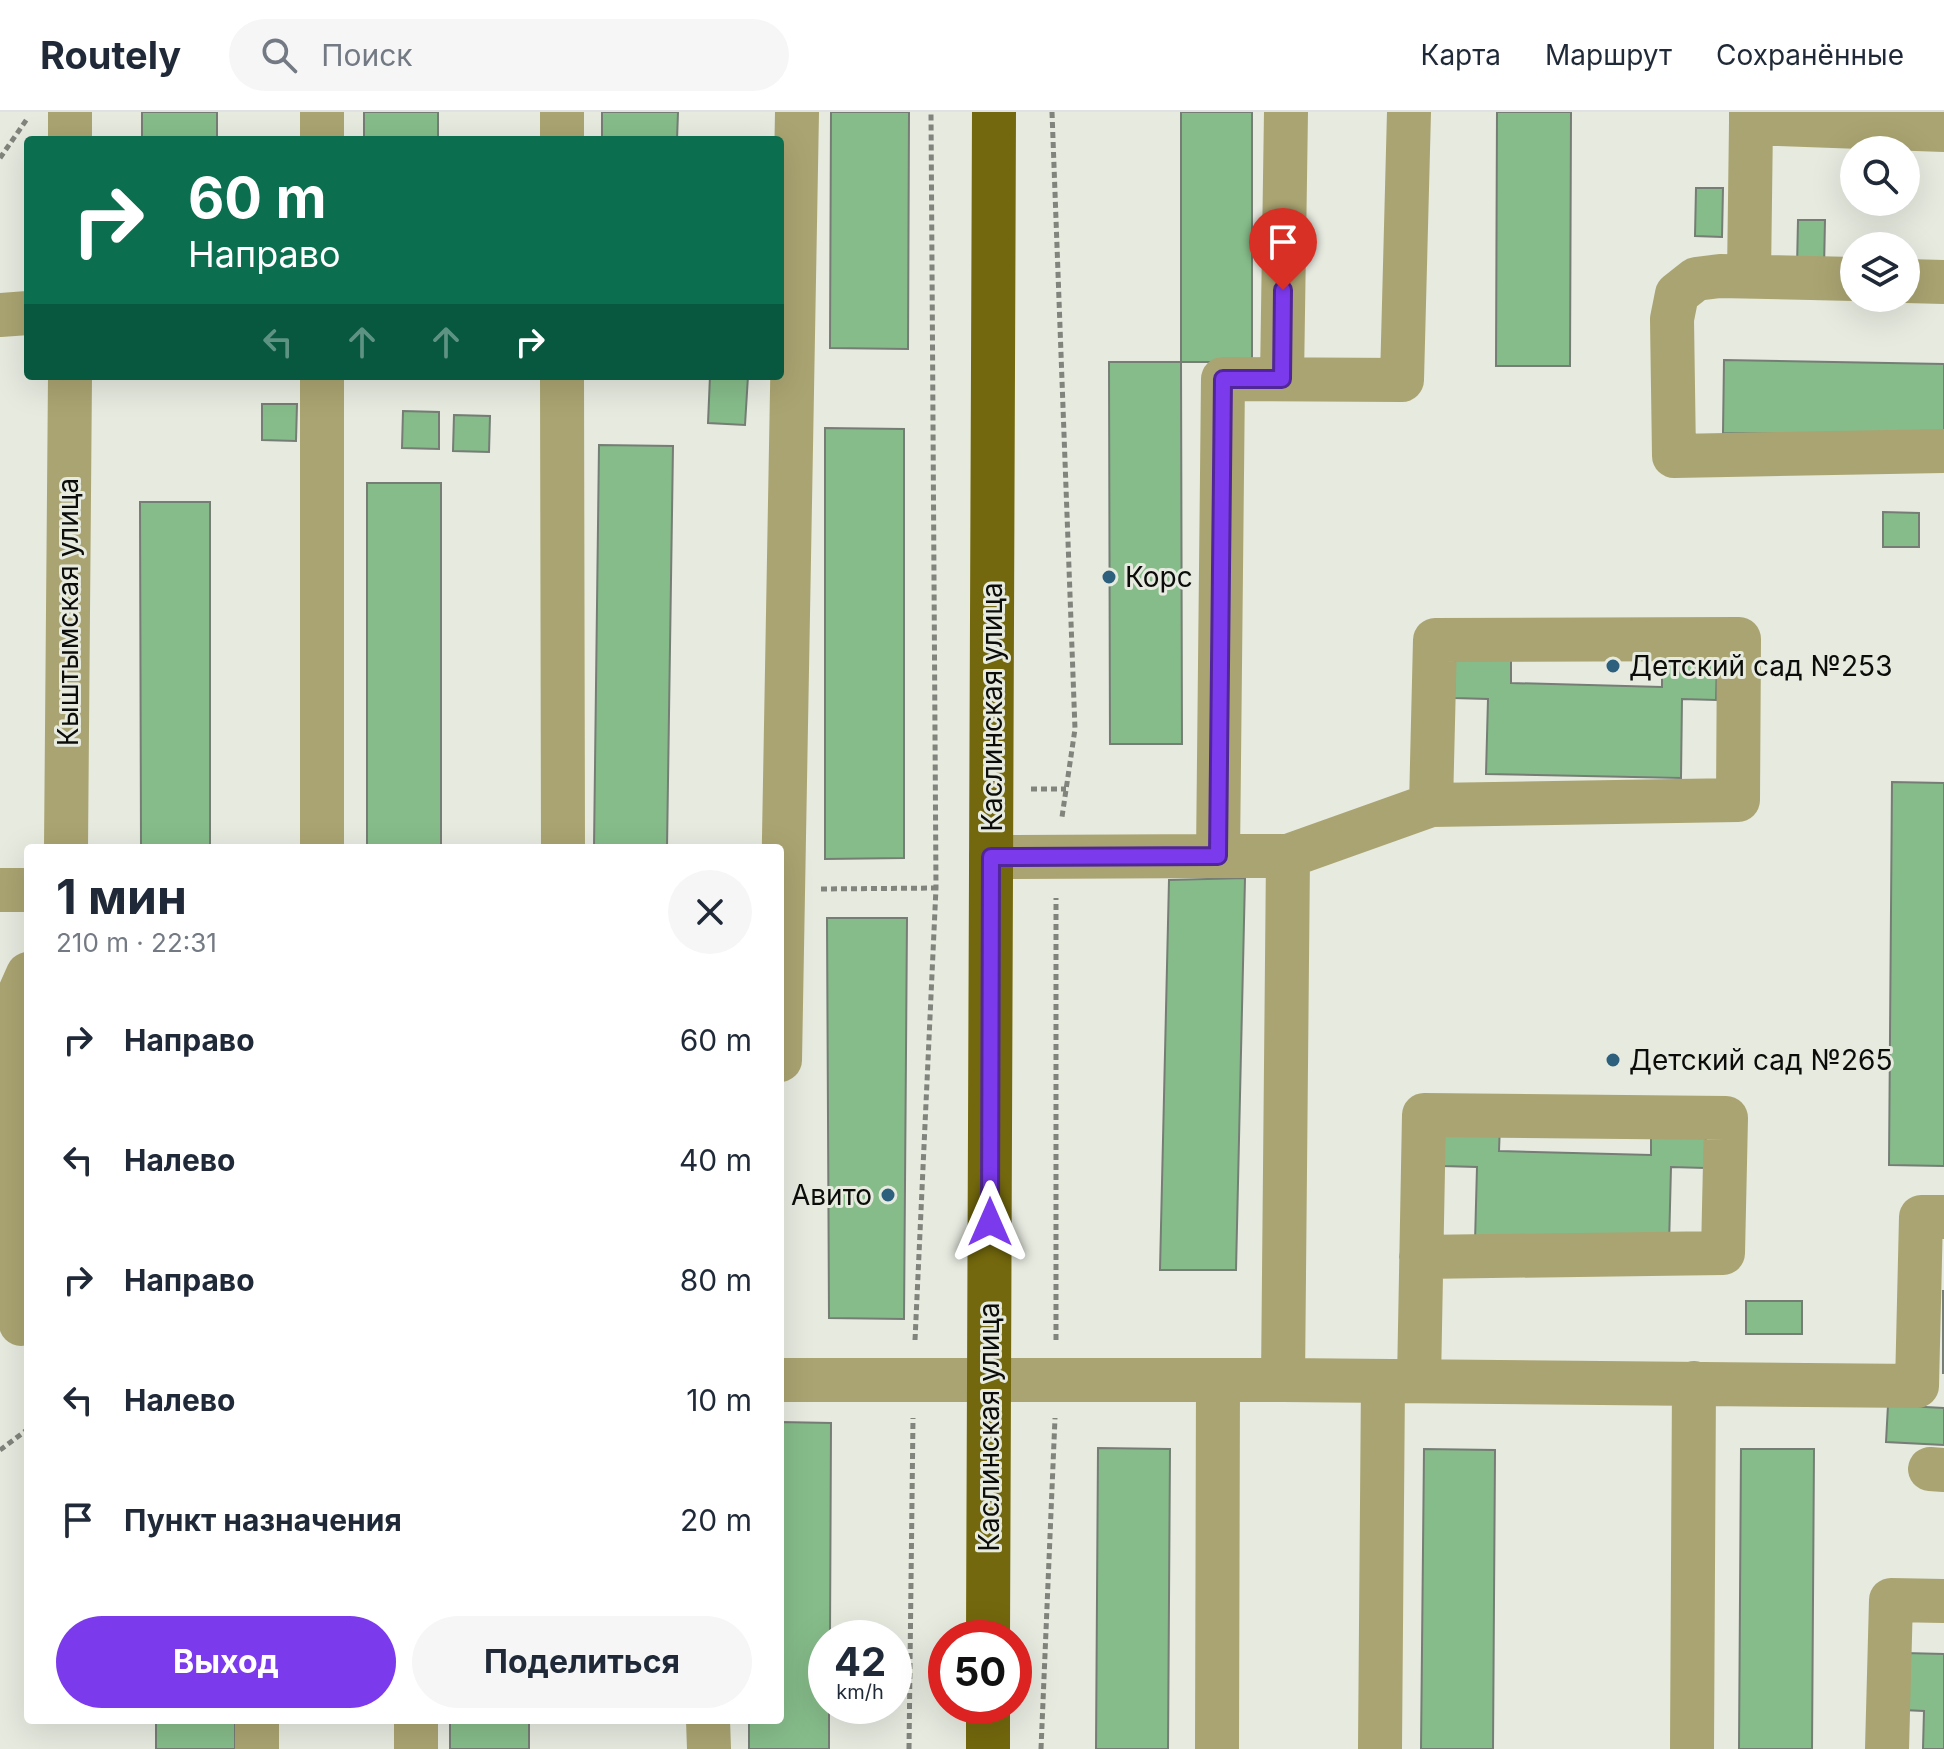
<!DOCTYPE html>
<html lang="ru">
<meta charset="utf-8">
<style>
:root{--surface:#fff;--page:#f6f6f7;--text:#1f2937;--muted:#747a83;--line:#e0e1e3;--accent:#7c3aed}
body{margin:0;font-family:Inter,sans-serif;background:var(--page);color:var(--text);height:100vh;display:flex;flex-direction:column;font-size:30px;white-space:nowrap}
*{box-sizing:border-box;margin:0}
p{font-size:26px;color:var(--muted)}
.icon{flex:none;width:44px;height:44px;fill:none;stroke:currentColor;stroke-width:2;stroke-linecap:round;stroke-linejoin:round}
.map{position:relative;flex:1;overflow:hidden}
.drawer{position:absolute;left:24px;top:732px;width:760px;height:880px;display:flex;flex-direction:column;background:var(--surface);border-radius:8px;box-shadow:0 8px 32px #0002}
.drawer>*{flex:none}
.top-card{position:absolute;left:24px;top:24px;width:760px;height:244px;border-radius:8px;box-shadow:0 8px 32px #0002;background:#0b6e4f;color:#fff;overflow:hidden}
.fabs{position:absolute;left:1840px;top:24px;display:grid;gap:16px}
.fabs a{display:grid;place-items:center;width:80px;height:80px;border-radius:50%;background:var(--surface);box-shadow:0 8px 32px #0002;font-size:40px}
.speed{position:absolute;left:808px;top:1508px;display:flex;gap:16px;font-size:40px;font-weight:700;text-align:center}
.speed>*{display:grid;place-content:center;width:104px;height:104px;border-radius:50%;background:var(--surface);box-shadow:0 8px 32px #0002;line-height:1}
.speed small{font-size:20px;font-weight:400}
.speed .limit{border:12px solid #d22;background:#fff;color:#111}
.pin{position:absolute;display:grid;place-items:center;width:68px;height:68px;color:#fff;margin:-82px -34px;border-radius:50% 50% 50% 0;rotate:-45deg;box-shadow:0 0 8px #0007}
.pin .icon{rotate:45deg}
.me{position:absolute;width:88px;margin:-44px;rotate:0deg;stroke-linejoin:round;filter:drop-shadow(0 0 6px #0008)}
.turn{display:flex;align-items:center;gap:28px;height:168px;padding:0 32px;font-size:36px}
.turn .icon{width:104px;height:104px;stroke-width:2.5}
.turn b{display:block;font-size:56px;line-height:68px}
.lanes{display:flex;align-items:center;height:76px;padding:0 32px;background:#0003;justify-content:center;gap:40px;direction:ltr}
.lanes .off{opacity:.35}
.round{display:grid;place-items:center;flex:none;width:84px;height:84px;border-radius:42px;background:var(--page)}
.overview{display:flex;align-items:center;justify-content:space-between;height:136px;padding:0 32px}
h1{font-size:48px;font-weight:700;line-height:60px}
.action{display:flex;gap:16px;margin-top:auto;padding:16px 32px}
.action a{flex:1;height:92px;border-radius:48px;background:var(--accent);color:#fff;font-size:32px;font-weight:700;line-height:92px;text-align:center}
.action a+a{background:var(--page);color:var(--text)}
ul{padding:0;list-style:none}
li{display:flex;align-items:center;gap:24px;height:120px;padding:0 32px}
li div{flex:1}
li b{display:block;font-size:30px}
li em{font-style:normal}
header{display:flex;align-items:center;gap:48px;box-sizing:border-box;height:112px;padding:0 40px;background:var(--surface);border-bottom:2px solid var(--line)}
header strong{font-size:38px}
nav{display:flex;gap:44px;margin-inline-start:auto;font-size:28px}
.search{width:560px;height:72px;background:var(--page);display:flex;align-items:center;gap:20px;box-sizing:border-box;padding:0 28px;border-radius:44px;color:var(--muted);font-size:30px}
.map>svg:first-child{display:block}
.building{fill:#86bc8a;stroke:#757d75;stroke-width:2}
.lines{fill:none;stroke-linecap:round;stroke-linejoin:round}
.path{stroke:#81847c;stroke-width:5;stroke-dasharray:6 4;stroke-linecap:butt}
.minor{stroke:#aaa472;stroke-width:44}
.major{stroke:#73680d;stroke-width:44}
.route-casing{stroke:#51269a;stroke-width:20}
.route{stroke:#7c3aed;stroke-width:14}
.poi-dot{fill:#2d607d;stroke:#e6eadf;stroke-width:3}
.labels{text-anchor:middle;stroke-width:6;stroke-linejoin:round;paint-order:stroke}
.poi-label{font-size:28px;fill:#0c0d0a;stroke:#e6eadf;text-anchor:start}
.street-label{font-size:28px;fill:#0c0d0a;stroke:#e6eadf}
</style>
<header>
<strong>Routely</strong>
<div class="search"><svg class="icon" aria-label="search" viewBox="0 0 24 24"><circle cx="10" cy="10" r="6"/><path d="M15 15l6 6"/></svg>Поиск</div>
<nav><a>Карта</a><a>Маршрут</a><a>Сохранённые</a></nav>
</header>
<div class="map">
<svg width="1944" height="1637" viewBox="0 0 1944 1637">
<rect width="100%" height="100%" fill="#e6eadf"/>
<!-- building -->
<path class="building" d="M142 0H217V28H142Z
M364 0H438V28H364Z
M602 0H678L677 28H602Z
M831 0H909L908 237 830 236Z
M1181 0H1252V250H1181Z
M1497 0H1571L1570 254H1496Z
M1696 76H1723L1722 125 1695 124Z
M1798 108H1825L1824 157 1797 156Z
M1724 248 1944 252V324L1723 321Z
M1109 250H1181L1182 632H1110Z
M710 264H748L745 313 708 311Z
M262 292H297L296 329 262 328Z
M403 299 439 300V337L402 336Z
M454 303 490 304 489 340 453 339Z
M825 316 904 317V746L825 747Z
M599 333 673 334 667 736H594Z
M367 371H441V736H367Z
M140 390H210V736H141Z
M1883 400 1919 401V435H1883Z
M1455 543 1511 544V571L1662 575V546L1717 547 1716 588 1682 587 1681 666 1486 662 1488 587 1454 586Z
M1892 670 1944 671V1054L1889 1053Z
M1245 766 1236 1158H1160L1169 768Z
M827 806H907L904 1207 829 1206Z
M1443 1011 1500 1012 1499 1039 1651 1043V1014L1706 1015 1705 1056 1671 1055 1669 1134 1475 1130 1477 1055 1443 1054Z
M1943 1179H1944V1261H1943Z
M1746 1189H1802V1222H1746Z
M1888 1293 1944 1296V1333L1886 1330Z
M780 1310 831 1311 830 1526H826V1594H829V1637H749V1608H780Z
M1098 1336 1170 1337 1168 1637H1096Z
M1424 1337 1495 1338 1493 1637H1421Z
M1741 1337H1814L1812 1637H1739Z
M1905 1541 1944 1542V1637H1923L1924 1599 1903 1598Z
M156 1608H235V1637H156Z
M450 1608H529V1637H450Z"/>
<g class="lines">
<!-- path -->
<path class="path" d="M1052 0 1075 617 1062 705
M0 46 27 7
M1031 677H1066
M821 777 936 776
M915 1228 936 776 931 0
M1056 1228V786
M0 1338 28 1317
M909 1637 913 1306
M1041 1637 1055 1306"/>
<!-- minor -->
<path class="minor" d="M70 0V28
M322 0V28
M562 0V28
M1751 0V11L1944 18
M1749 164 1751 11
M1854 167 1720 164 1696 167 1677 182 1672 207 1674 344 1944 339
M1906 169 1944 170
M0 203 28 201
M322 264V736
M562 264 563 736
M1282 267 1286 0
M66 736 70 264
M1288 744 1431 693 1738 688 1739 527 1435 528 1431 693
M991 745 1218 744
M0 778H28
M780 948 797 0
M21 1212 20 880 28 862
M780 1268H1283L1917 1274 1921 1105H1944
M1283 1268 1288 744H1218L1223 267 1402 268 1409 0
M1419 1269C1421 1180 1422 1092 1424 1003L1726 1006 1723 1141 1421 1145
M1930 1357 1944 1358
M257 1608V1637
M416 1608V1637
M708 1608 709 1637
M1217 1637 1218 1268
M1380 1637 1383 1269
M1692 1637 1694 1271
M1887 1637 1891 1488 1944 1489"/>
<!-- major -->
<path class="major" d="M988 1526 994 0
M988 1637V1594"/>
</g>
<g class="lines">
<!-- route casing -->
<g class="route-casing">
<path id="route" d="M990 1110 991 745 1218 744 1223 267H1282L1283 178"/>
</g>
<!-- route -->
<use href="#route" class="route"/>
</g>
<!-- markers -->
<g class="poi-dot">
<circle cx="1109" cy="465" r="8"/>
<circle cx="1613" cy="554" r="8"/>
<circle cx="1613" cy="948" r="8"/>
<circle cx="888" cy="1083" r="8"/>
</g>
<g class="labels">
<!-- poi labels -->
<g class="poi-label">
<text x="1125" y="475">Корс</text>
<text x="1629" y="564">Детский сад №253</text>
<text x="1629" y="958">Детский сад №265</text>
<text x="872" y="1093" text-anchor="end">Авито</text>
</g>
<!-- street labels -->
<g class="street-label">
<text transform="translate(68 500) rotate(-90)" y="10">Кыштымская улица</text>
<text transform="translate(992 595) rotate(-90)" y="10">Каслинская улица</text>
<text transform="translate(989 1315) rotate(-90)" y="10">Каслинская улица</text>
</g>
</g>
</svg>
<div class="fabs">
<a><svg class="icon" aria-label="search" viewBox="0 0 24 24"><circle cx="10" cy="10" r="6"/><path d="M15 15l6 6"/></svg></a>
<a><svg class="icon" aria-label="layers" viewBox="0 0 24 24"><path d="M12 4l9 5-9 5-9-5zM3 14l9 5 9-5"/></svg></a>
</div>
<div class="speed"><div>42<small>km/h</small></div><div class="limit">50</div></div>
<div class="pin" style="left:1283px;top:178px;background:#d93025"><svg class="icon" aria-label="arrive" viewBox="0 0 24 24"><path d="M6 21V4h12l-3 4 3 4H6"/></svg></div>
<svg class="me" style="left:990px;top:1110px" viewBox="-20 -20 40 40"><path d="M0-17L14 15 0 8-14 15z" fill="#7c3aed" stroke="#fff" stroke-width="4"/></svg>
<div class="top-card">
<div class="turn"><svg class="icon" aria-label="right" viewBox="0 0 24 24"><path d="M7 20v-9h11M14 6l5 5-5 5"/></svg><div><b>60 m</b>Направо</div></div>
<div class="lanes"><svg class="icon off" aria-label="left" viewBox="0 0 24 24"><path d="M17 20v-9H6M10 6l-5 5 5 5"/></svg><svg class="icon off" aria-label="ahead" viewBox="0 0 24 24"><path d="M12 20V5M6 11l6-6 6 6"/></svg><svg class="icon off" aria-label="ahead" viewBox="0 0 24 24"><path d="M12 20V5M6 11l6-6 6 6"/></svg><svg class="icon" aria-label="right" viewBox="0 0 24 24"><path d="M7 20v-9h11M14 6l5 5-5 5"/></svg></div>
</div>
<section class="drawer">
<div class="overview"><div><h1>1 мин</h1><p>210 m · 22:31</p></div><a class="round"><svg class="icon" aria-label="close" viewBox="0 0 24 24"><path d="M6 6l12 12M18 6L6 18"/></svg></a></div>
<ul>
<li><svg class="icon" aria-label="right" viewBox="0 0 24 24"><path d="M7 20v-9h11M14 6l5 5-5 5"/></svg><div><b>Направо</b></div><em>60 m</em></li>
<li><svg class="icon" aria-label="left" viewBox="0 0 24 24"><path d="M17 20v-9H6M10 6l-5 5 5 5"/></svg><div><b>Налево</b></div><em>40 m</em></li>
<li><svg class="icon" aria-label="right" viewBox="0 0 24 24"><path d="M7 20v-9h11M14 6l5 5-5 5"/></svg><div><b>Направо</b></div><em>80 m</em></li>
<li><svg class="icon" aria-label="left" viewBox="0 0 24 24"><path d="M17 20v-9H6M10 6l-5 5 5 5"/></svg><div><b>Налево</b></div><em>10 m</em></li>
<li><svg class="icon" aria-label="arrive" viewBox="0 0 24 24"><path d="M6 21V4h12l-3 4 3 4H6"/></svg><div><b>Пункт назначения</b></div><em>20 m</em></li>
</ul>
<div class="action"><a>Выход</a><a>Поделиться</a></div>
</section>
</div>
